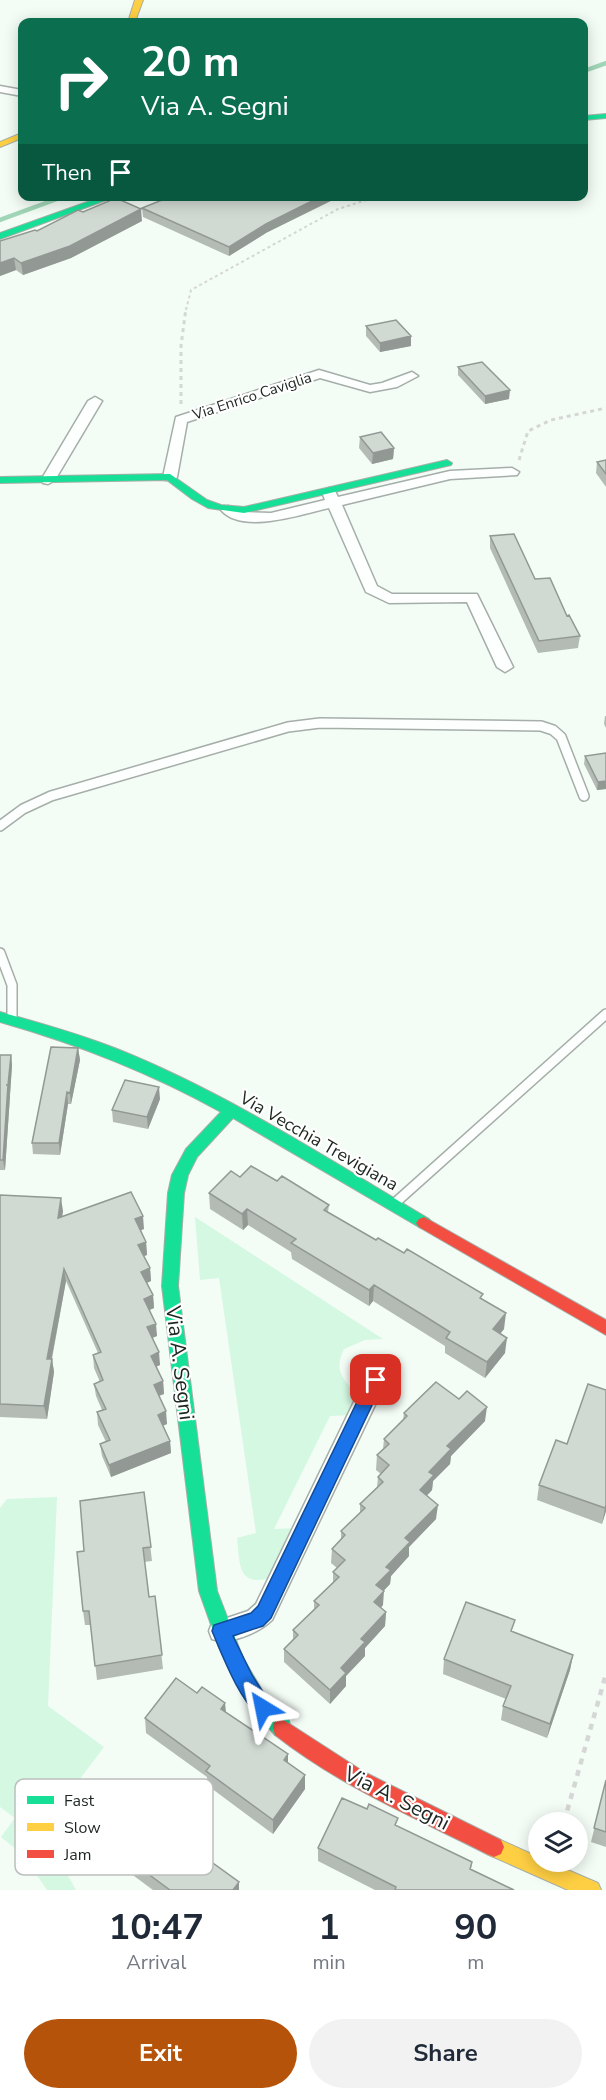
<!DOCTYPE html>
<style>
:root{--surface:#fff;--page:#f2f2f3;--text:#1f2937;--muted:#747a83;--accent:#b45309}
body{margin:0;font-family:"Nunito Sans",sans-serif;background:var(--page);color:var(--text);height:100vh;display:flex;flex-direction:column;font-size:22px;white-space:nowrap}
*{box-sizing:border-box;margin:0}
p{font-size:20px;color:var(--muted)}
.icon{flex:none;width:33px;height:33px;fill:none;stroke:currentColor;stroke-width:2;stroke-linecap:round;stroke-linejoin:round}
.map{position:relative;height:1890px;overflow:hidden}
.drawer{display:flex;flex-direction:column;background:var(--surface);flex:1}
.drawer>*{flex:none}
.banner{position:absolute;left:18px;top:18px;width:570px;height:183px;border-radius:12px;box-shadow:0 3px 15px #0003;background:#0b6e4f;color:#fff;overflow:hidden}
.controls{position:absolute;left:528px;top:1812px;display:grid;gap:12px}
.controls a{display:grid;place-items:center;width:60px;height:60px;border-radius:50%;background:var(--surface);box-shadow:0 3px 15px #0003;font-size:30px}
.pin{position:absolute;display:grid;place-items:center;width:51px;height:51px;color:#fff;margin:-26px;border-radius:12px;box-shadow:0 3px 9px #0006}
.me{position:absolute;width:66px;margin:-33px;rotate:325deg;stroke-linejoin:round;filter:drop-shadow(0 0 4px #0008)}
.turn{display:flex;align-items:center;gap:21px;height:126px;padding:0 24px;font-size:27px}
.turn .icon{width:78px;height:78px;stroke-width:2.5}
.turn b{display:block;font-size:42px;line-height:51px}
.then{display:flex;align-items:center;height:57px;padding:0 24px;background:#0003;gap:12px;font-size:22px}
.eta{display:flex;justify-content:space-evenly;align-items:center;height:102px;text-align:center}
.eta b{font-size:36px;font-weight:700;line-height:42px}
.button{display:flex;gap:12px;margin-top:auto;padding:12px 24px}
.button a{flex:1;height:69px;border-radius:36px;background:var(--accent);color:#fff;font-size:24px;font-weight:700;line-height:69px;text-align:center}
.button a+a{background:var(--page);color:var(--text)}
.map>svg:first-child{display:block}
.green{fill:#d4f8e2}
.lines{fill:none;stroke-linecap:round;stroke-linejoin:round}
.stream{stroke:#a1d5b7;stroke-width:4.5}
.lane-casing{stroke:#a6aea9;stroke-width:12}
.street-casing{stroke:#a6aea9;stroke-width:3}
.fast-casing{stroke:#a6aea9;stroke-width:2}
.slow-casing{stroke:#a6aea9;stroke-width:2}
.jam-casing{stroke:#a6aea9;stroke-width:2}
.path-far2{stroke:#d5d7d6;stroke-width:2;stroke-dasharray:3 3;stroke-linecap:butt}
.path-far1{stroke:#d5d7d6;stroke-width:3;stroke-dasharray:4 4;stroke-linecap:butt}
.path{stroke:#d5d7d6;stroke-width:4.5;stroke-dasharray:6 6;stroke-linecap:butt}
.lane{stroke:#fdfffe;stroke-width:9}
.street{fill:#fdfffe;fill-rule:evenodd}
.fast{fill:#16e098;fill-rule:evenodd}
.slow{fill:#ffcf43;fill-rule:evenodd}
.jam{fill:#f24e42;fill-rule:evenodd}
.wall{fill:#b4bbb5}
.shaded-wall{fill:#929894}
.building{fill:#d1d9d3;stroke:#929894;stroke-width:1.5}
.route{fill:#1a73e8;stroke:#114b97;stroke-width:1.5}
.labels{text-anchor:middle;stroke-width:4.5;stroke-linejoin:round;paint-order:stroke}
.far-street-label{font-size:15px;fill:#1d2621;stroke:#fff}
.street-label{font-size:18px;fill:#1d2621;stroke:#fff}
.near-street-label{font-size:21px;fill:#1d2621;stroke:#fff}
.key{fill:#fff;stroke:#bbbebc;stroke-width:1.5}
.key-label{font-size:16px;fill:#1d2621}
</style>
<div class="map">
<svg width="606" height="1890" viewBox="0 0 606 1890">
<rect width="100%" height="100%" fill="#f4fcf6"/>
<!-- green -->
<path class="green" d="M195 1217 383 1339 365 1340 344 1349C331 1376 349 1379 358 1401L353 1415 330 1416 274 1529 300 1528 271 1578C237 1587 240 1564 237 1538L256 1533 219 1278 200 1280Z
M57 1497 48 1706 104 1747 42 1829 76 1890H47L23 1855 1 1837 15 1818 0 1807V1508L7 1499Z"/>
<g class="lines">
<!-- stream -->
<path class="stream" d="M584 71 606 63
M0 220 65 196"/>
<!-- lane casing -->
<g class="lane-casing">
<path id="lane" d="M0 826 23 809 51 796 288 727 320 723 541 726 553 730 561 737 584 796
M0 953 12 985V1019
M395 1203 606 1014"/>
</g>
<!-- street casing -->
<g class="street-casing">
<path id="street" d="M0 86 22 90V96L0 92Z
M319 370 370 385 382 383 412 372 418 376 397 387 370 392 320 378 187 422 177 477 175 480H165L163 477 176 417Z
M95 397 102 401 55 480 48 484 43 483 41 480 88 401Z
M512 468 519 472 517 475 450 479 342 505 377 586 392 594H477L513 667 505 672 497 667 467 602 389 603 366 592 329 508C302 514 242 535 221 510L228 506 242 512 271 513 325 500 322 492 329 488 334 489 338 497 450 471Z
M376 1371 384 1373 387 1380 272 1620C260 1632 229 1646 212 1639L209 1631 212 1623 248 1611 256 1604 368 1373Z"/>
</g>
<!-- fast casing -->
<g class="fast-casing">
<path id="fast" d="M606 114V118L584 120V116Z
M104 196H117L0 239V233Z
M447 460 452 463 451 465 244 513 208 508 192 499 167 480 0 483V477L170 474 207 500 221 505 244 507Z
M0 1012C40 1023 79 1034 117 1049 227 1093 328 1159 429 1219L432 1223 429 1227 424 1229 419 1227 233 1118 197 1157 188 1175 184 1193 178 1286 217 1591 243 1658 263 1692 289 1721 291 1728 289 1735 282 1737 275 1735 262 1720 239 1688 219 1647 199 1591 162 1286 168 1193 172 1175 186 1149 221 1112C151 1073 77 1044 0 1022Z"/>
</g>
<!-- slow casing -->
<g class="slow-casing">
<path id="slow" d="M135 0H143L135 22H128Z
M22 133V138L0 147V142Z
M494 1837 538 1857V1862H549L598 1883 601 1890H568L487 1854 484 1847 487 1840Z"/>
</g>
<!-- jam casing -->
<g class="jam-casing">
<path id="jam" d="M424 1217 606 1320V1335L419 1227 416 1223 419 1219Z
M282 1719 364 1772 501 1840 504 1847 501 1854 494 1857 487 1854C414 1817 340 1786 275 1735L273 1728 275 1721Z"/>
</g>
<!-- path-far2 -->
<path class="path-far2" d="M186 310 191 290 338 209 379 196"/>
<!-- path-far1 -->
<path class="path-far1" d="M181 404V346L186 308
M519 460 528 431 551 420 606 408"/>
<!-- path -->
<path class="path" d="M564 1822 606 1674"/>
<!-- lane -->
<use href="#lane" class="lane"/>
<!-- street -->
<use href="#street" class="street"/>
<!-- fast -->
<use href="#fast" class="fast"/>
<!-- slow -->
<use href="#slow" class="slow"/>
<!-- jam -->
<use href="#jam" class="jam"/>
</g>
<!-- wall -->
<path class="wall" d="M142 208 266 233 229 256 143 217Z
M83 212 142 221 71 258 23 275 16 270 0 276 37 231Z
M366 326 411 336V346L380 352 366 336Z
M458 367 509 399 485 404 458 375Z
M360 437 394 448 393 459 372 464 359 448Z
M606 460V487L596 473 597 462Z
M490 536 535 579 567 616 580 636 578 648 538 653 490 548Z
M605 716H606V728L604 724Z
M606 753V789L597 790 584 764 585 756Z
M78 1048 80 1060 71 1104H68L60 1155 33 1154 32 1143Z
M0 1055H11L12 1065 5 1170H0Z
M160 1099 148 1129 113 1122 112 1110Z
M240 1177 277 1181 329 1205 328 1212 376 1240 483 1299 504 1329 500 1334 505 1353 485 1378 445 1353V1346L373 1301 369 1306 292 1259 291 1252 248 1225 243 1230 210 1209 209 1193Z
M0 1197 63 1211 62 1216 144 1229 141 1230 146 1242 147 1255 143 1256 150 1268 151 1281 146 1283 153 1295 154 1308 149 1310 157 1336 153 1338 160 1365 156 1367 163 1381 164 1394 159 1396 167 1424 163 1426 170 1441 171 1453 111 1477 102 1456 100 1444 106 1442 98 1425 97 1412 102 1410 96 1396 94 1384 100 1382 94 1368 93 1355 98 1353 66 1281 52 1359 54 1372 47 1419 0 1417Z
M606 1390V1511L602 1524 537 1500 539 1485 567 1444Z
M404 1413 485 1421 451 1456 450 1464 433 1481 432 1490 427 1496 436 1519 409 1547V1556L391 1576 390 1584 383 1591V1605L381 1608 386 1612 385 1626 365 1648V1656L346 1676V1686L330 1704 284 1662V1649L293 1639V1630L314 1609V1601L333 1582V1572L337 1568 331 1563 332 1549 341 1540V1531L360 1513V1504L377 1487 378 1477 381 1474 376 1470 377 1455 383 1449 384 1439 403 1420Z
M144 1492 152 1561 144 1562 149 1597 155 1596 163 1669 97 1680 91 1625H85L83 1611 84 1551Z
M573 1655 570 1670 547 1738 501 1720 503 1706 506 1699 443 1674 444 1659Z
M197 1693 225 1703 226 1712 288 1754V1763L305 1775V1789L273 1834 207 1785V1777L146 1733 145 1718Z
M606 1780V1847L591 1842Z
M71 1817 239 1882V1890H153L73 1831Z
M398 1826 472 1862 471 1869 514 1890H375L318 1861V1848Z"/>
<!-- shaded-wall -->
<path class="shaded-wall" d="M322 196H341L266 233 229 256V247L266 224Z
M141 209 142 221 71 258 23 275 21 263Z
M14 258 16 270 0 276V263Z
M411 336V346L380 352V343Z
M510 390 509 399 485 404V396Z
M394 448 393 459 372 464 373 453Z
M606 781V789L597 790 598 782Z
M78 1048 80 1060 71 1104 70 1093Z
M11 1055 12 1065 10 1095 8 1085Z
M8 1085 10 1096 5 1170 3 1160Z
M159 1087 160 1099 148 1129 147 1117Z
M67 1092 68 1104 60 1155 59 1143Z
M61 1198 63 1211 60 1231 58 1218Z
M247 1209 248 1225 243 1230 242 1214Z
M143 1216 144 1229 136 1232 135 1219Z
M146 1242 147 1255 139 1258 138 1245Z
M150 1268 151 1281 142 1285 141 1272Z
M64 1269 66 1281 49 1372 47 1359Z
M374 1285 373 1301 369 1306V1290Z
M153 1295 154 1308 145 1312 144 1299Z
M506 1313 504 1329 491 1345 493 1329Z
M156 1324 157 1336 148 1339 147 1327Z
M507 1338 505 1353 485 1378 487 1362Z
M159 1352 160 1365 152 1368 151 1356Z
M52 1359 54 1372 47 1419 44 1406Z
M163 1381 164 1394 155 1397 154 1385Z
M487 1407 485 1421 451 1456 450 1464 433 1481 432 1490 418 1504 420 1490 429 1472 447 1446Z
M166 1411 167 1424 159 1427 158 1415Z
M170 1441 171 1453 111 1477 109 1465Z
M438 1505 436 1519 409 1547V1556L391 1576 390 1584 376 1599V1585L386 1567 405 1538Z
M606 1505V1511L602 1524 605 1508Z
M384 1591 383 1605 373 1616 374 1602Z
M386 1612 385 1626 365 1648V1656L346 1676V1686L330 1704V1690L341 1668 361 1639Z
M573 1655 570 1670 547 1738 550 1724Z
M225 1703 226 1718 221 1709Z
M288 1754V1768L284 1760Z
M305 1775V1789L273 1834V1820Z
M239 1882V1890H233Z"/>
<!-- building -->
<path class="building" d="M172 196H322L266 224 229 247 142 208Z
M116 198 141 209 70 246 21 263 14 258 0 263V241L35 230 37 231 78 210 83 212Z
M396 320 411 336 380 343 366 326Z
M482 362 510 390 485 396 458 367Z
M381 432 394 448 373 453 360 437Z
M606 460V474L597 462Z
M514 534 535 579 550 578 567 616 569 615 580 636 539 641 490 536Z
M606 753V781L598 782 585 756Z
M51 1047 78 1048 70 1093 67 1092 59 1143H32Z
M0 1055H11L8 1085H6H8L3 1160H0Z
M125 1080 159 1087 147 1117 112 1110Z
M251 1166 277 1181 282 1176 329 1205 324 1210 376 1240 378 1238 404 1253 407 1249 483 1294 480 1298 506 1313 493 1329 507 1338 487 1362 446 1338 450 1332 426 1317 374 1285 369 1290 291 1243 296 1239 247 1209 242 1214 209 1193 231 1171 240 1177Z
M131 1192 143 1216 135 1219 146 1242 138 1245 150 1268 141 1272 153 1295 144 1299 156 1324 147 1327 159 1352 151 1356 163 1381 154 1385 166 1411 158 1415 170 1441 109 1465 100 1444 110 1440 97 1412 106 1409 94 1384 103 1380 93 1355 101 1352 64 1269 47 1359H52L44 1406 0 1404V1195L61 1198 58 1218Z
M436 1382 459 1399 467 1391 487 1407 447 1446 451 1449 429 1472 434 1475 420 1490 438 1505 405 1538 410 1542 386 1567 391 1570 376 1585 384 1591 374 1602 386 1612 361 1639 365 1642 341 1668 346 1673 330 1690 284 1649 298 1635 293 1630 319 1605 314 1601 339 1577 333 1572 345 1560 332 1549 345 1535 341 1531 365 1508 360 1504 383 1482 378 1477 389 1465 377 1455 389 1444 384 1439 407 1416 404 1413Z
M588 1384 606 1390V1505L605 1508 539 1485 556 1440 567 1444Z
M144 1492 151 1547 143 1548 149 1597 155 1596 162 1655 95 1666 89 1611H83L77 1552 84 1551 80 1501Z
M466 1602 515 1620 511 1631 573 1655 550 1724 503 1706 511 1686 444 1659Z
M176 1678 197 1693 202 1687 225 1703 221 1709 288 1754 284 1760 305 1775 273 1820 206 1771 210 1766 145 1718Z
M98 1780 239 1882 233 1890H170L71 1817Z
M606 1780V1832L594 1828Z
M342 1798 367 1809 369 1804 398 1818 395 1825 472 1862 470 1869 514 1890H395L396 1887 318 1848Z"/>
<!-- route -->
<path class="route" d="M376 1373 382 1375 384 1380 271 1618 263 1626 233 1636 252 1675 273 1708 270 1714 263 1717C242 1708 221 1652 212 1631L214 1625 251 1613 258 1606 370 1375Z"/>
<g class="labels">
<!-- far-street labels -->
<g class="far-street-label">
<text transform="translate(252 396) rotate(-18)" y="5">Via Enrico Caviglia</text>
</g>
<!-- street labels -->
<g class="street-label">
<text transform="translate(319 1141) rotate(30)" y="6">Via Vecchia Trevigiana</text>
</g>
<!-- near-street labels -->
<g class="near-street-label">
<text transform="translate(180 1363) rotate(83)" y="7">Via A. Segni</text>
<text transform="translate(397 1798) rotate(27)" y="7">Via A. Segni</text>
</g>
</g>
<!-- legend -->
<rect x="15" y="1779" width="198" height="96" rx="9" class="key"/>
<rect x="27" y="1796" width="27" height="8" fill="#16e098"/>
<rect x="27" y="1823" width="27" height="8" fill="#ffcf43"/>
<rect x="27" y="1850" width="27" height="8" fill="#f24e42"/>
<g class="key-label">
<text x="64" y="1806">Fast</text>
<text x="64" y="1833">Slow</text>
<text x="64" y="1860">Jam</text>
</g>
</svg>
<div class="controls">
<a><svg class="icon" aria-label="layers" viewBox="0 0 24 24"><path d="M12 4l9 5-9 5-9-5zM3 14l9 5 9-5"/></svg></a>
</div>
<div class="pin" style="left:376px;top:1380px;background:#d93025"><svg class="icon" aria-label="arrive" viewBox="0 0 24 24"><path d="M6 21V4h12l-3 4 3 4H6"/></svg></div>
<svg class="me" style="left:263px;top:1708px" viewBox="-20 -20 40 40"><path d="M0-17L14 15 0 8-14 15z" fill="#1a73e8" stroke="#fff" stroke-width="4"/></svg>
<div class="banner">
<div class="turn"><svg class="icon" aria-label="right" viewBox="0 0 24 24"><path d="M7 20v-9h11M14 6l5 5-5 5"/></svg><div><b>20 m</b>Via A. Segni</div></div>
<div class="then">Then<svg class="icon" aria-label="arrive" viewBox="0 0 24 24"><path d="M6 21V4h12l-3 4 3 4H6"/></svg></div>
</div>
</div>
<section class="drawer">
<div class="eta">
<div><b>10:47</b><p>Arrival</p></div>
<div><b>1</b><p>min</p></div>
<div><b>90</b><p>m</p></div>
</div>
<div class="button"><a>Exit</a><a>Share</a></div>
</section>
